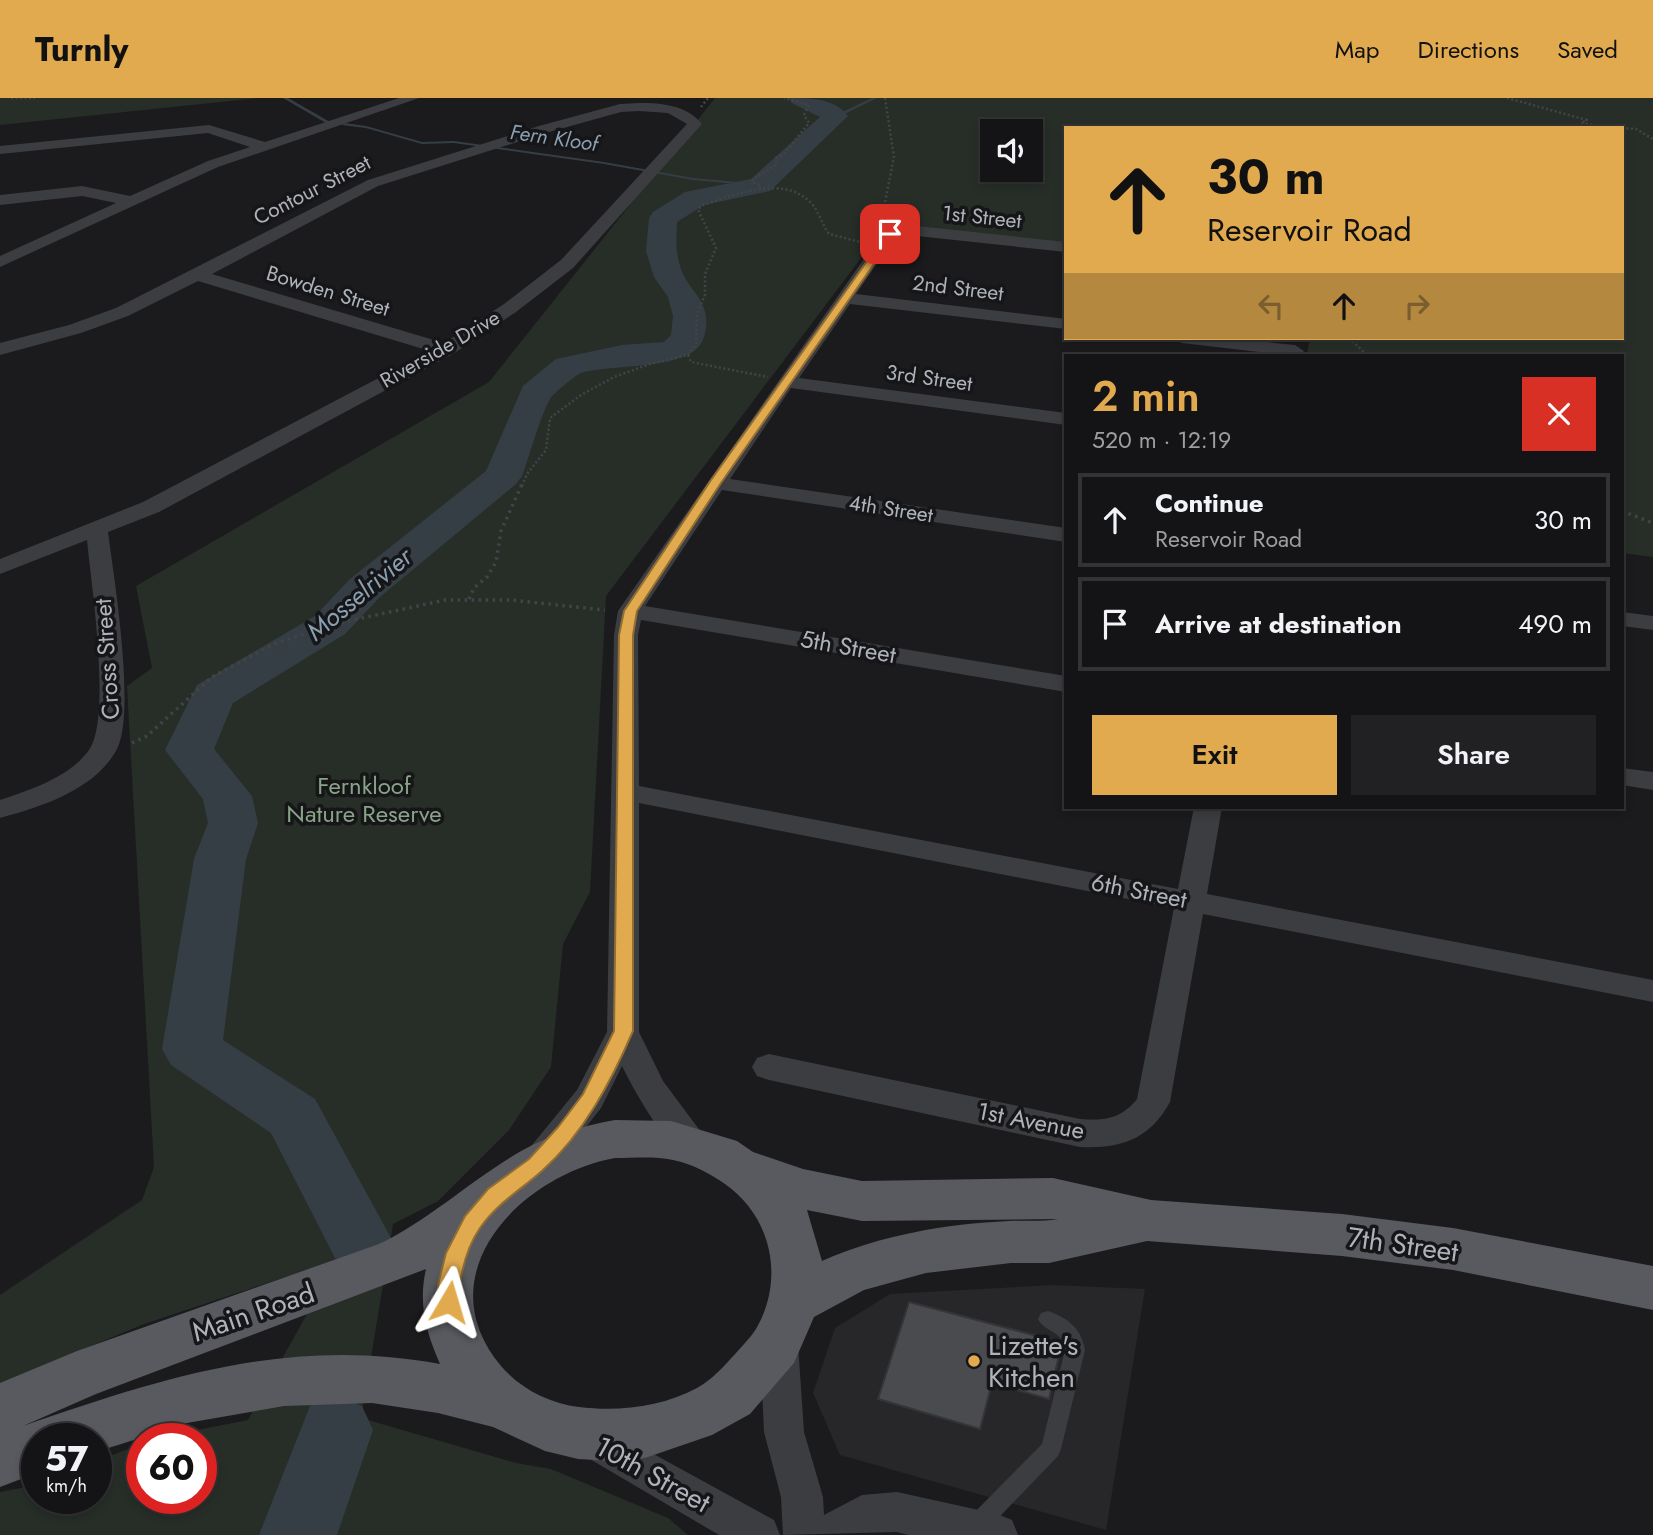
<!DOCTYPE html>
<meta charset="utf-8">
<style>
:root{--surface:#141416;--page:#212123;--text:#f1f3f6;--muted:#9d9ea1;--line:#333335;--accent:#e1aa4e}
body{margin:0;font-family:Jost,sans-serif;background:var(--page);color:var(--text);height:100vh;display:flex;flex-direction:column;font-size:26px;white-space:nowrap}
*{box-sizing:border-box;margin:0}
p{font-size:23px;color:var(--muted)}
.icon{flex:none;width:38px;height:38px;fill:none;stroke:currentColor;stroke-width:2;stroke-linecap:round;stroke-linejoin:round}
.map{position:relative;flex:1;overflow:hidden}
.side{position:absolute;left:1064px;top:256px;width:560px;height:455px;display:flex;flex-direction:column;background:var(--surface);border-radius:0px;box-shadow:0 4px 10px #0003,0 0 0 2px var(--line)}
.side>*{flex:none}
.guide{position:absolute;left:1064px;top:28px;width:560px;height:214px;border-radius:0px;box-shadow:0 4px 10px #0003,0 0 0 2px var(--line);background:#e1aa4e;color:#111;overflow:hidden}
.fabs{position:absolute;left:980px;top:21px;display:grid;gap:14px}
.fabs a{display:grid;place-items:center;width:63px;height:63px;border-radius:0px;background:var(--surface);box-shadow:0 4px 10px #0003,0 0 0 2px var(--line);font-size:35px}
.speed{position:absolute;left:21px;top:1325px;display:flex;gap:14px;font-size:35px;font-weight:700;text-align:center}
.speed>*{display:grid;place-content:center;width:91px;height:91px;border-radius:50%;background:var(--surface);box-shadow:0 4px 10px #0003,0 0 0 2px var(--line);line-height:1}
.speed small{font-size:18px;font-weight:400}
.speed .limit{border:10px solid #d22;background:#fff;color:#111}
.pin{position:absolute;display:grid;place-items:center;width:60px;height:60px;color:#fff;margin:-30px;border-radius:14px;box-shadow:0 4px 10px #0006}
.me{position:absolute;width:77px;margin:-38px;rotate:7deg;stroke-linejoin:round;filter:drop-shadow(0 0 5px #0008)}
.turn{display:flex;align-items:center;gap:24px;height:147px;padding:0 28px;font-size:32px}
.turn .icon{width:91px;height:91px;stroke-width:2.5}
.turn b{display:block;font-size:49px;line-height:60px}
.lanes{display:flex;align-items:center;height:66px;padding:0 28px;background:#0003;justify-content:center;gap:35px;direction:ltr}
.lanes .off{opacity:.35}
.round{display:grid;place-items:center;flex:none;width:74px;height:74px;border-radius:0px;background:var(--page)}
.summary{display:flex;align-items:center;justify-content:space-between;height:119px;padding:0 28px}
h1{font-size:42px;font-weight:600;line-height:52px;color:var(--accent)}
.action{display:flex;gap:14px;margin-top:auto;padding:14px 28px}
.action a{flex:1;height:80px;border-radius:0px;background:var(--accent);color:#111;font-size:28px;font-weight:600;line-height:80px;text-align:center}
.action a+a{background:var(--page);color:var(--text)}
ul{padding:0;list-style:none}
li{display:flex;align-items:center;gap:21px;height:94px;margin:0 14px 10px;padding:0 14px;border:4px solid var(--line);border-radius:0px}
li div{flex:1}
li b{display:block;font-size:26px}
li em{font-style:normal}
header{display:flex;align-items:center;gap:42px;box-sizing:border-box;height:98px;padding:0 35px;background:var(--accent);color:#111}
header strong{font-size:33px}
nav{display:flex;gap:38px;margin-inline-start:auto;font-size:24px}
.map>svg:first-child{display:block}
.built{fill:#272729}
.green{fill:#272e28;fill-rule:evenodd}
.lines{fill:none;stroke-linecap:round;stroke-linejoin:round}
.stream{fill:#363e45;fill-rule:evenodd}
.river{fill:#363e45;fill-rule:evenodd}
.building{fill:#4a4b4f;stroke:#353538;stroke-width:2}
.path-far1{stroke:#424448;stroke-width:2.5;stroke-dasharray:2 2.5;stroke-linecap:butt}
.path{stroke:#424448;stroke-width:3.5;stroke-dasharray:2.5 4.5;stroke-linecap:butt}
.lane{fill:#3c3d41;fill-rule:evenodd}
.street{fill:#3c3d41;fill-rule:evenodd}
.primary{fill:#585a60;fill-rule:evenodd}
.route{fill:#e1aa4e;stroke:#926e33;stroke-width:2}
.poi-dot{fill:#e1aa4e;stroke:#161618;stroke-width:2.5}
.labels{text-anchor:middle;stroke-width:7;stroke-linejoin:round;paint-order:stroke}
.far-water-label{font-size:21px;font-style:italic;fill:#8aa0b2;stroke:#161618}
.far-street-label{font-size:21px;fill:#aeb3bb;stroke:#161618}
.street-label{font-size:24px;fill:#aeb3bb;stroke:#161618}
.park-label{font-size:24px;fill:#88a388;stroke:#161618}
.water-label{font-size:26px;font-style:italic;fill:#8aa0b2;stroke:#161618}
.near-street-label{font-size:28px;fill:#aeb3bb;stroke:#161618}
.near-poi-label{font-size:28px;fill:#aeb3bb;stroke:#161618;text-anchor:start}
</style>
<header>
<strong>Turnly</strong>
<nav><a>Map</a><a>Directions</a><a>Saved</a></nav>
</header>
<div class="map">
<svg width="1653" height="1437" viewBox="0 0 1653 1437">
<rect width="100%" height="100%" fill="#1b1b1d"/>
<!-- built -->
<path class="built" d="M1052 1187 1145 1191 1106 1432 840 1357 813 1295 835 1230 890 1196Z"/>
<!-- green -->
<path class="green" d="M0 0H258L0 27Z
M715 0H1653V459L1622 455V257H1307L1310 240H1622V30H1066V146L886 127 606 498 590 794 563 846 551 969 509 1032 438 1103 393 1126 361 1320 516 1365 551 1371 668 1420 688 1437H0V1394L37 1387V1400H96V1363L142 1346V1400H201V1340H157L248 1322 337 1162 144 1226 0 1286V1197L142 1102 154 1069 127 588 152 570 136 488 489 284ZM992 33H1031V72H992Z"/>
<g class="lines">
<!-- stream -->
<path class="stream" d="M283 0H288L330 24 326 25Z
M872 0H877L838 19 834 18Z
M344 25 366 28 422 44 454 43 604 64 693 80 760 86 762 87 760 88 693 82 604 66 454 45 422 46 366 30 342 27Z"/>
<!-- river -->
<path class="river" d="M789 0C809 0 835 0 848 18L770 93 704 107 677 124C676 142 675 158 683 176 694 198 713 207 704 239 694 274 612 265 581 275 573 279 559 291 552 298 542 311 529 360 522 378L516 386 380 499 345 536 233 605 214 651 252 698 258 725 246 761 223 942 315 1001 391 1140 381 1160 358 1168 335 1160 271 1035 171 967 162 951 194 761 208 725 203 701 165 652 197 587 315 518 350 481 486 373 523 288 556 261 622 247 664 244 671 237 673 218 668 199 654 179 646 153 649 120 653 114 685 94 751 81 820 19 792 5Z
M336 1298 362 1308 373 1332 337 1437H259L310 1308Z"/>
</g>
<!-- building -->
<path class="building" d="M909 1204 1060 1244 1061 1249 1049 1301 992 1285 980 1331 878 1301Z"/>
<g class="lines">
<!-- path-far1 -->
<path class="path-far1" d="M11 0H35
M885 0 894 59 884 109 887 120
M1507 0 1587 22 1581 25 1612 30
M701 9 708 0
M1622 30 1636 31 1653 41
M760 91V87L752 84 753 81 776 67V60L783 57 809 25 804 17 809 7 784 0
M1349 240 1367 257
M688 257 691 264 768 279
M522 388 527 376 546 352 550 320 581 297 614 279 650 266 688 257 696 246 697 216 705 197V176L716 150 700 116 698 111 703 107C734 97 781 77 809 103 819 112 821 125 829 136L860 144"/>
<!-- path -->
<path class="path" d="M1622 413 1653 425
M469 501 474 490 487 479 496 464 501 433 522 386
M132 645 147 638 212 579 274 546 330 527 445 502H512L605 512"/>
<!-- lane -->
<path class="lane" d="M1048 1213C1068 1220 1081 1230 1085 1252L1061 1351 1058 1358 984 1435H968L965 1428 968 1421 1042 1346 1065 1252C1062 1231 1045 1235 1038 1221L1041 1215Z"/>
<!-- street -->
<path class="street" d="M399 0H419L218 69 0 169V158L116 105 82 98 0 107V97L82 88 130 98 208 63 250 49 208 35 0 56V48L209 27 265 44Z
M639 5C662 5 687 7 702 26L573 170 516 214 453 256 159 414 108 434C114 480 136 613 117 651 95 692 41 709 0 720V702C30 692 70 679 89 652 112 619 91 485 87 442L0 476V461L143 404 430 253 198 183 128 218 81 235 0 257V245L69 227 116 210 368 82 539 28 620 6ZM639 13 668 15 687 26 561 162 504 206 444 245 212 176 378 88 549 34 621 14Z
M917 128 1066 144V154L917 138 894 141 856 196 1066 221V231L850 206 799 280 1066 315V327L791 290 730 381 1066 430V444L722 392 645 508 1066 578V594L641 522 638 537 639 688 1178 791 1194 709H1222L1207 796 1653 882V904L1203 816 1170 1004C1150 1041 1121 1051 1080 1049L769 982 757 978 752 969 757 960 769 956 1080 1021C1104 1023 1121 1021 1137 1001L1174 810 639 705V934L663 983 710 1046 705 1056C696 1059 688 1061 680 1054 659 1037 634 992 622 968L601 1010 552 1072 540 1076 528 1072 522 1062 528 1052 577 992 607 934 614 537 618 513 882 135Z
M1173 240H1228L1295 247 1304 253 1300 257H1284L1182 245Z
M1622 514 1653 518V532L1622 528Z
M1622 670 1653 674V692L1622 687Z
M779 1229 793 1234 798 1246 804 1334 823 1399 824 1417 862 1397 897 1394 997 1416 1012 1422 1018 1437H908L897 1434 783 1437 781 1399 764 1334 760 1246 765 1234Z
M597 1325 774 1422 780 1437H719L583 1357 577 1344 583 1331Z"/>
<!-- primary -->
<path class="primary" d="M615 1022 671 1023 737 1043 753 1054 803 1071 862 1083 1053 1080 1151 1102 1342 1116 1453 1130 1653 1168V1212L1453 1172 1342 1158 1147 1143 1049 1165H1011L926 1175 864 1192 814 1219 794 1265 750 1316 712 1337 645 1360 612 1363 578 1361 545 1353 493 1329 438 1315 372 1305 284 1308 187 1325 96 1354V1340H37V1375L0 1389V1285L77 1253 379 1146C431 1121 473 1080 523 1052 552 1036 583 1028 615 1022ZM615 1060C634 1060 655 1058 673 1062 693 1066 709 1075 725 1086 772 1119 785 1181 756 1231 751 1239 743 1247 736 1255 724 1268 713 1281 697 1290 662 1309 618 1314 579 1309 549 1305 521 1291 501 1268 424 1176 521 1077 615 1060ZM807 1112 862 1123 1058 1121C1041 1124 1026 1122 1009 1123 946 1126 880 1137 822 1163ZM426 1171C418 1206 426 1234 440 1266 289 1238 162 1280 23 1328L96 1296Z"/>
</g>
<!-- route -->
<path class="route" d="M887 135 895 136 721 385 637 513 633 537V933C611 984 584 1035 543 1072 521 1092 497 1105 480 1130 469 1146 463 1166 460 1185 458 1194 461 1202 456 1211L449 1214 441 1211 438 1204V1187L446 1155 465 1118 488 1091 529 1061 558 1029 583 996 614 933 619 537 624 513 711 382Z"/>
<!-- markers -->
<circle class="poi-dot" cx="974" cy="1263" r="7"/>
<g class="labels">
<!-- far-water labels -->
<g class="far-water-label">
<text transform="translate(554 40) rotate(8)" y="7">Fern Kloof</text>
</g>
<!-- far-street labels -->
<g class="far-street-label">
<text transform="translate(312 92) rotate(-27)" y="7">Contour Street</text>
<text transform="translate(982 119) rotate(6)" y="7">1st Street</text>
<text transform="translate(958 190) rotate(7)" y="7">2nd Street</text>
<text transform="translate(328 193) rotate(17)" y="7">Bowden Street</text>
<text transform="translate(440 251) rotate(-30)" y="7">Riverside Drive</text>
<text transform="translate(929 280) rotate(8)" y="7">3rd Street</text>
<text transform="translate(891 411) rotate(9)" y="7">4th Street</text>
</g>
<!-- street labels -->
<g class="street-label">
<text transform="translate(848 549) rotate(10)" y="8">5th Street</text>
<text transform="translate(107 561) rotate(-94)" y="8">Cross Street</text>
<text transform="translate(1139 793) rotate(11)" y="8">6th Street</text>
<text transform="translate(1031 1023) rotate(11)" y="8">1st Avenue</text>
</g>
<!-- park labels -->
<g class="park-label">
<text x="364" y="696">Fernkloof<tspan x="364" dy="28">Nature Reserve</tspan></text>
</g>
<!-- water labels -->
<g class="water-label">
<text transform="translate(359 496) rotate(-40)" y="9">Mosselrivier</text>
</g>
<!-- near-street labels -->
<g class="near-street-label">
<text transform="translate(1403 1146) rotate(8)" y="10">7th Street</text>
<text transform="translate(253 1214) rotate(-19)" y="10">Main Road</text>
<text transform="translate(653 1376) rotate(29)" y="10">10th Street</text>
</g>
<!-- near-poi labels -->
<g class="near-poi-label">
<text x="988" y="1257">Lizette's<tspan x="988" dy="32">Kitchen</tspan></text>
</g>
</g>
</svg>
<div class="fabs">
<a><svg class="icon" aria-label="sound" viewBox="0 0 24 24"><path d="M4 9h4l5-4v14l-5-4H4zM17 9q2 3 0 6"/></svg></a>
</div>
<div class="speed"><div>57<small>km/h</small></div><div class="limit">60</div></div>
<div class="pin" style="left:890px;top:136px;background:#d93025"><svg class="icon" aria-label="arrive" viewBox="0 0 24 24"><path d="M6 21V4h12l-3 4 3 4H6"/></svg></div>
<svg class="me" style="left:449px;top:1204px" viewBox="-20 -20 40 40"><path d="M0-17L14 15 0 8-14 15z" fill="#e1aa4e" stroke="#fff" stroke-width="4"/></svg>
<div class="guide">
<div class="turn"><svg class="icon" aria-label="ahead" viewBox="0 0 24 24"><path d="M12 20V5M6 11l6-6 6 6"/></svg><div><b>30 m</b>Reservoir Road</div></div>
<div class="lanes"><svg class="icon off" aria-label="left" viewBox="0 0 24 24"><path d="M17 20v-9H6M10 6l-5 5 5 5"/></svg><svg class="icon" aria-label="ahead" viewBox="0 0 24 24"><path d="M12 20V5M6 11l6-6 6 6"/></svg><svg class="icon off" aria-label="right" viewBox="0 0 24 24"><path d="M7 20v-9h11M14 6l5 5-5 5"/></svg></div>
</div>
<section class="side">
<div class="summary"><div><h1>2 min</h1><p>520 m · 12:19</p></div><a class="round" style="background:#d93025;color:#fff"><svg class="icon" aria-label="close" viewBox="0 0 24 24"><path d="M6 6l12 12M18 6L6 18"/></svg></a></div>
<ul>
<li><svg class="icon" aria-label="ahead" viewBox="0 0 24 24"><path d="M12 20V5M6 11l6-6 6 6"/></svg><div><b>Continue</b><p>Reservoir Road</p></div><em>30 m</em></li>
<li><svg class="icon" aria-label="arrive" viewBox="0 0 24 24"><path d="M6 21V4h12l-3 4 3 4H6"/></svg><div><b>Arrive at destination</b></div><em>490 m</em></li>
</ul>
<div class="action"><a>Exit</a><a>Share</a></div>
</section>
</div>
